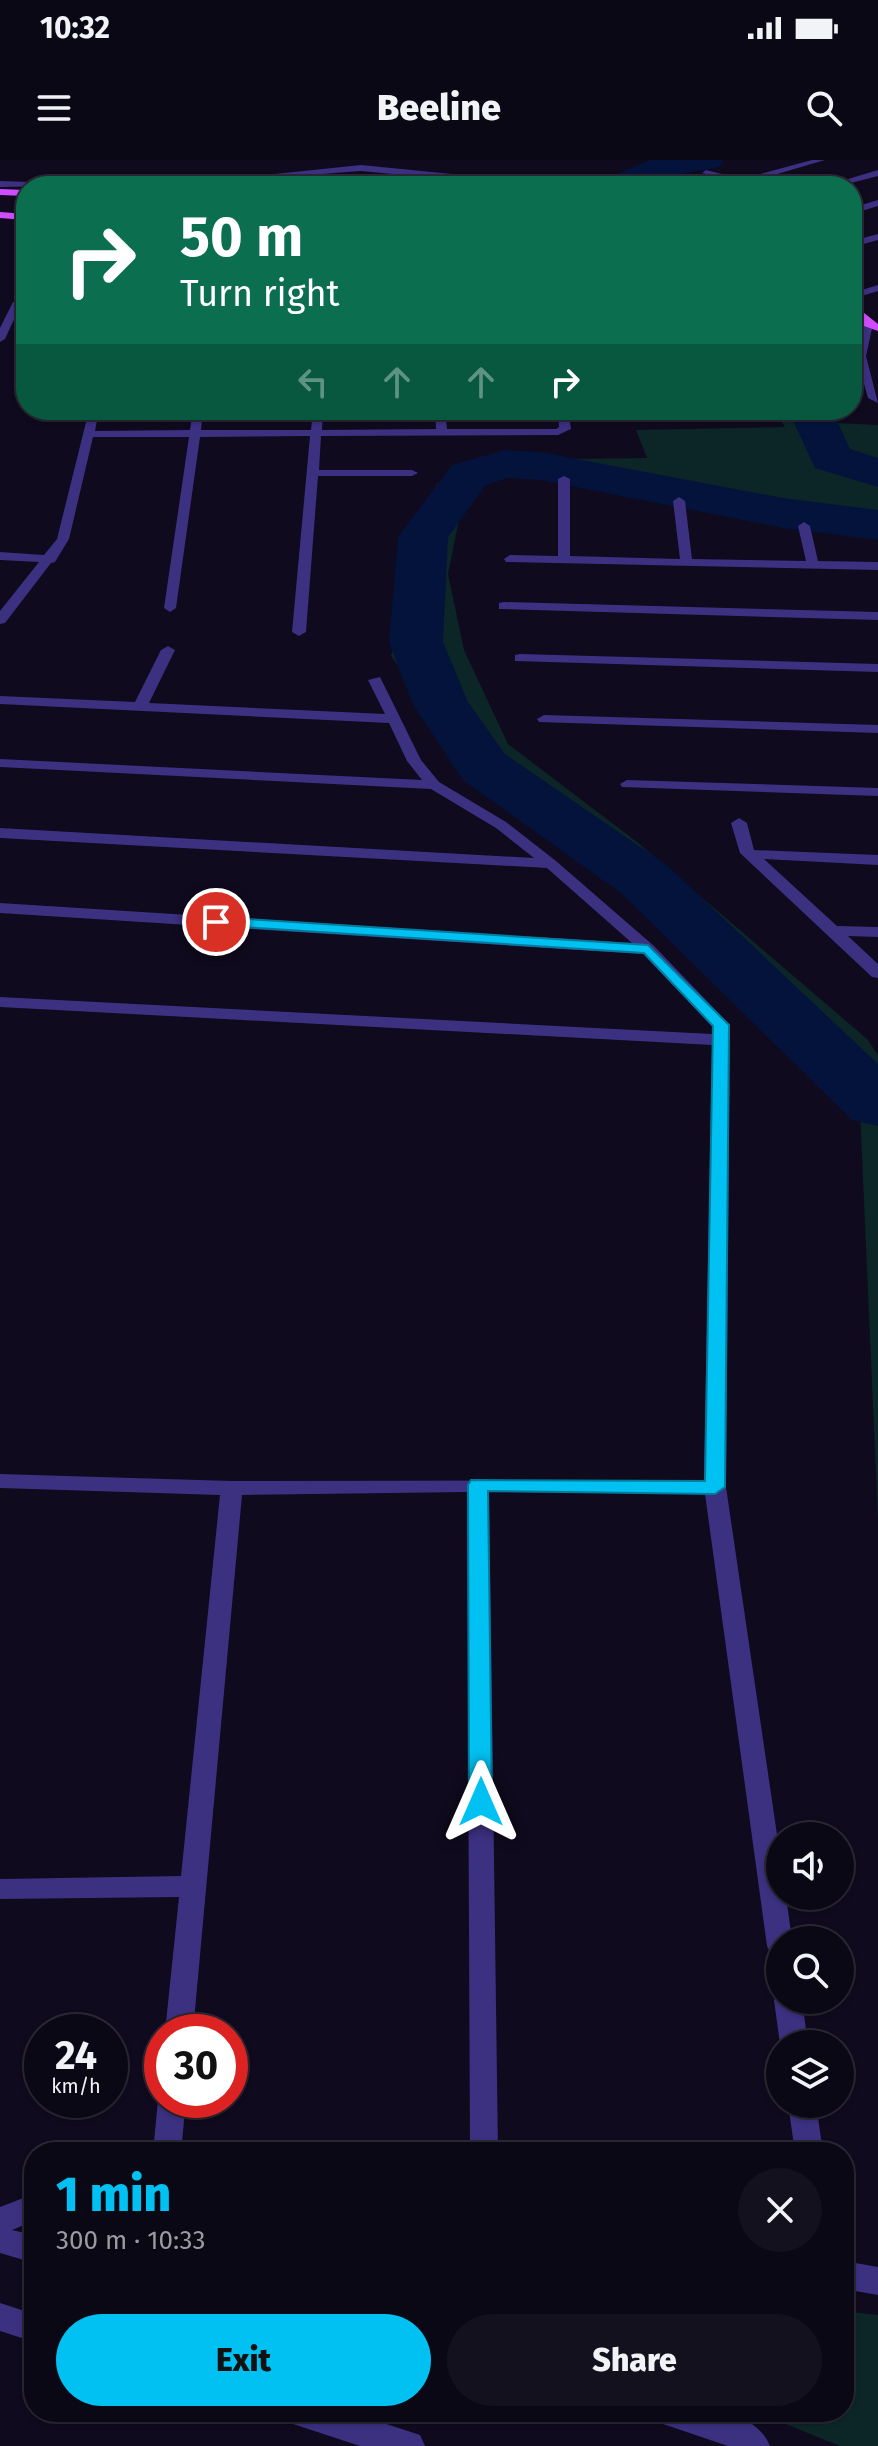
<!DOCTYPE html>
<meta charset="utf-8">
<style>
:root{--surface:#0b0816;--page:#14111f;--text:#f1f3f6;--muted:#9a9aa1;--line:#2b2935;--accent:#00c1f1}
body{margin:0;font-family:"Fira Sans",sans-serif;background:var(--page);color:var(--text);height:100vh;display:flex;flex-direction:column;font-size:30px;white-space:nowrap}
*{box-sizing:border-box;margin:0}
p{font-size:26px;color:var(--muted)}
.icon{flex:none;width:44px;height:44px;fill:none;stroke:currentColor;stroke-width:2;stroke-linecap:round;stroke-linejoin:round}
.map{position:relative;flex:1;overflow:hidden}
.details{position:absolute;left:24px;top:1982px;width:830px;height:280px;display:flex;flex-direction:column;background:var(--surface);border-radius:32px;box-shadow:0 2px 6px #0004,0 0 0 2px var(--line)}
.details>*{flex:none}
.guide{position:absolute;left:16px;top:16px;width:846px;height:244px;border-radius:32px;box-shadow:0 2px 6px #0004,0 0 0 2px var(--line);background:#0b6e4f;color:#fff;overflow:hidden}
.tools{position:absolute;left:766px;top:1662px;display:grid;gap:16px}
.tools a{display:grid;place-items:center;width:88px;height:88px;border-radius:50%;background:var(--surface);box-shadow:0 2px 6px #0004,0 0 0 2px var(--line);font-size:40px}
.speed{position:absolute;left:24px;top:1854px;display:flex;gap:16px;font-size:40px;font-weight:700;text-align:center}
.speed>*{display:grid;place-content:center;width:104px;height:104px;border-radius:50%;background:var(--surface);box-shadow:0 2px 6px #0004,0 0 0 2px var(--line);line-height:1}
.speed small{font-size:20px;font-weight:400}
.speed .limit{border:12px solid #d22;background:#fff;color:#111}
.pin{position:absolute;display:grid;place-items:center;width:68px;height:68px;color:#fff;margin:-34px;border:4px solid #fff;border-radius:50%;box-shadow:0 2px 8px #0007}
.me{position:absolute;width:88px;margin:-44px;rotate:0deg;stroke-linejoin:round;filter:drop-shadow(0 0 6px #0008)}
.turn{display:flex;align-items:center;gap:28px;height:168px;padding:0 32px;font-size:36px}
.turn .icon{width:104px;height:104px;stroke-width:2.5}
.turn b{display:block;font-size:56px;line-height:68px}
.lanes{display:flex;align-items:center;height:76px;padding:0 32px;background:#0003;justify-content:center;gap:40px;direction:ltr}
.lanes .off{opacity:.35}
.round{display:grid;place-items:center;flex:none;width:84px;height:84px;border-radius:42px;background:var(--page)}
.summary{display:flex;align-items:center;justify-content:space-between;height:136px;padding:0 32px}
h1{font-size:48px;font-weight:800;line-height:60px;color:var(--accent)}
.cta{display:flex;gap:16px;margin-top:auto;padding:16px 32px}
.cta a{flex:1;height:92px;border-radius:48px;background:var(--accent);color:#111;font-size:32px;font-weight:800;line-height:92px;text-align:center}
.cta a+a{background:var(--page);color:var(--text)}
.status{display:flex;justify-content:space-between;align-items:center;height:56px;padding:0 40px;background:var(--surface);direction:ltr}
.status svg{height:22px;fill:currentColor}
header{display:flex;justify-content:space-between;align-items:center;height:104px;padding:0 32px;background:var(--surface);font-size:36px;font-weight:800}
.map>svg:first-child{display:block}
.green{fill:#0c2628}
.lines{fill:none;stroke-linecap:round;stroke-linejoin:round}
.river{fill:#04133c;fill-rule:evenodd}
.minor{fill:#3c3081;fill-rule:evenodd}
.major{fill:#cf4dff;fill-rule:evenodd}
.route{fill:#00c1f1;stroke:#007d9d;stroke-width:2}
</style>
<div class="status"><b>10:32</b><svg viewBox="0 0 49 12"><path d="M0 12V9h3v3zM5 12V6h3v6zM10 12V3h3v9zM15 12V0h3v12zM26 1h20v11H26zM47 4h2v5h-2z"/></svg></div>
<header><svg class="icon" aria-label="menu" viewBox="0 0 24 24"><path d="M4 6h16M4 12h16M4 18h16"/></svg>Beeline<svg class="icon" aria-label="search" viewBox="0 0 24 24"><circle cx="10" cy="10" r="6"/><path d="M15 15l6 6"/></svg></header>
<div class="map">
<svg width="878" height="2286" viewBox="0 0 878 2286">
<rect width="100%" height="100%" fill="#0f0a1d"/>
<!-- green -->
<path class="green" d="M774 250H828L837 263 878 265V372L540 312 564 299 647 298 636 270 785 267Z
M437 323 463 340 448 414 464 490 508 584 637 682 867 879 878 895V1359L860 950 679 777 461 596 391 496C409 438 414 379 437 323Z
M844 2151 878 2155V2286H840L756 2252H844Z"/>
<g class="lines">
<!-- river -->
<path class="river" d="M650 0H724L719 7 671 16 647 26H599L605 19Z
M788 250H832L850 289 878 298V327L815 308Z
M504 290 540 292 783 338 878 350V380L783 368 540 320 507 318 486 325 448 377 443 482 468 542 505 594 668 706 878 904V966L852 960 622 734 463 620 412 543 389 482 398 377 452 305Z"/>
<!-- minor -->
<path class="minor" d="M812 0H825L753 21 757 24 755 26 702 13 706 10 742 19Z
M361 5 534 22 538 25 518 26 361 11 269 18 265 15Z
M878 10V16L839 26H825Z
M0 21 64 23 68 26 0 27Z
M653 23 657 24 658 26H649Z
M878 40V46L852 54V48Z
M878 74V80L852 87V81Z
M878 125V131L852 139V133Z
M13 142 21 144 5 179 0 182V168Z
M868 161 873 164 866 196 878 243 868 238 856 196 863 164Z
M89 250H99L95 271 190 270 193 250H203L201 270H311L313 250H323L322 270 436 269 435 250H445L447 269H556L559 267 558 250H568L571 269 558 275 321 276 319 310H412L418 313 412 316H318L306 472 299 476 292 472 310 276 200 277 176 448 170 452 164 448 189 277H93L69 379 55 402 51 403 5 463 0 464V451L39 402 0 400V392L44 395 57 379Z
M722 250H732L733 255 721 262H590L585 259 590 256H719Z
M564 316 570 319V396L680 399 673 341 679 337 685 341 692 399 806 401 798 366 804 362 810 366 818 401 878 402V410L506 402 504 399 510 395 558 396V319Z
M504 442 878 452V460L499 449V443Z
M168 486 175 490 149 543 385 554 368 520 380 517 421 600 439 622 506 662 556 701 654 786 730 865 726 1327 780 1695V1736H786L792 1780H780V1797L771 1794 767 1786 705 1334 489 1332 498 1992H470L467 1332 242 1335 193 1872H165L179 1737 0 1739V1719L181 1716 220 1335 0 1328V1314L232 1321 704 1320 712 885 0 847V837L712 874V866L643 794 0 753V743L632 783 547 708 0 678V668L534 698 496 668 431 629 0 607V599L422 620 407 601 389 563 0 544V536L135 542 161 490Z
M520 494 878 504V512L515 501V495Z
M544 555 878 565V573L539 562 537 559Z
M627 620 878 628V636L622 627 620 624Z
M739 658 747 663 754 690 878 695V705L764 699 837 766 878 767V777L848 776 878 804V818L872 817 740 693 731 663Z
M780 1831V1840H802L808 1884H780L774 1840Z
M162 1931V1940H186L181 1992H153L158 1940Z
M788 1944H816L823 1992H795Z
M34 2034V2061L12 2070 34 2075V2103L0 2093V2047Z
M844 2101 878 2107V2135L844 2129Z
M0 2143 34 2154V2182L0 2171Z
M285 2252H350L420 2275 425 2286H360L290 2263Z
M655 2252C693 2252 752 2243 770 2286H728L660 2263Z"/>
<!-- major -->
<path class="major" d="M0 29 26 30V36L0 35Z
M0 52 26 54V60L0 58Z
M853 149H859L878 164V171L864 166Z"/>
</g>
<!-- route -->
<path class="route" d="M216 757 648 785 729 865 725 1327 715 1334 488 1331 492 1642 489 1649H473L469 1642 468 1325 471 1320 705 1321 713 866 644 793 211 765 209 762Z"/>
</svg>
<div class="tools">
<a><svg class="icon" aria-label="sound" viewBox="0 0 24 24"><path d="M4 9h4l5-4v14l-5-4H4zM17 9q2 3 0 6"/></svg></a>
<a><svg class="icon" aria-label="search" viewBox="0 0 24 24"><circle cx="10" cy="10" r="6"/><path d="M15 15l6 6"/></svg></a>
<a><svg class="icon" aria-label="layers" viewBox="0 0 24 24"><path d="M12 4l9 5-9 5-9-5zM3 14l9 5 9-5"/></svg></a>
</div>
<div class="speed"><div>24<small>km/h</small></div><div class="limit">30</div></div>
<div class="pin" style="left:216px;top:762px;background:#d93025"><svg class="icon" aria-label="arrive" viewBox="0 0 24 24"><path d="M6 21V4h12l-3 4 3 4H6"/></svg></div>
<svg class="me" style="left:481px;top:1642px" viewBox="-20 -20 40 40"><path d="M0-17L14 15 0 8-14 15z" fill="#00c1f1" stroke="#fff" stroke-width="4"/></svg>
<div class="guide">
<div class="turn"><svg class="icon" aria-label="right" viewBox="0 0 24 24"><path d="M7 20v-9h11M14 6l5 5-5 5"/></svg><div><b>50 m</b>Turn right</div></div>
<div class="lanes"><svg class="icon off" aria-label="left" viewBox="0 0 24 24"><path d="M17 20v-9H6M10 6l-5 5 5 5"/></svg><svg class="icon off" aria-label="ahead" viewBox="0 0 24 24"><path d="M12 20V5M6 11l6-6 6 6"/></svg><svg class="icon off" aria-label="ahead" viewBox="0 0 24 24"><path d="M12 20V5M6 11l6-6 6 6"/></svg><svg class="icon" aria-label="right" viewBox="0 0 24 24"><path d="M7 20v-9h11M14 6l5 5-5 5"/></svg></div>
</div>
<section class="details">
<div class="summary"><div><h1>1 min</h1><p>300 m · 10:33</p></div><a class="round"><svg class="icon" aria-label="close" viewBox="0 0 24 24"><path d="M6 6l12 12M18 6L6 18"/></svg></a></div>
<div class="cta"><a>Exit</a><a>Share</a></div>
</section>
</div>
